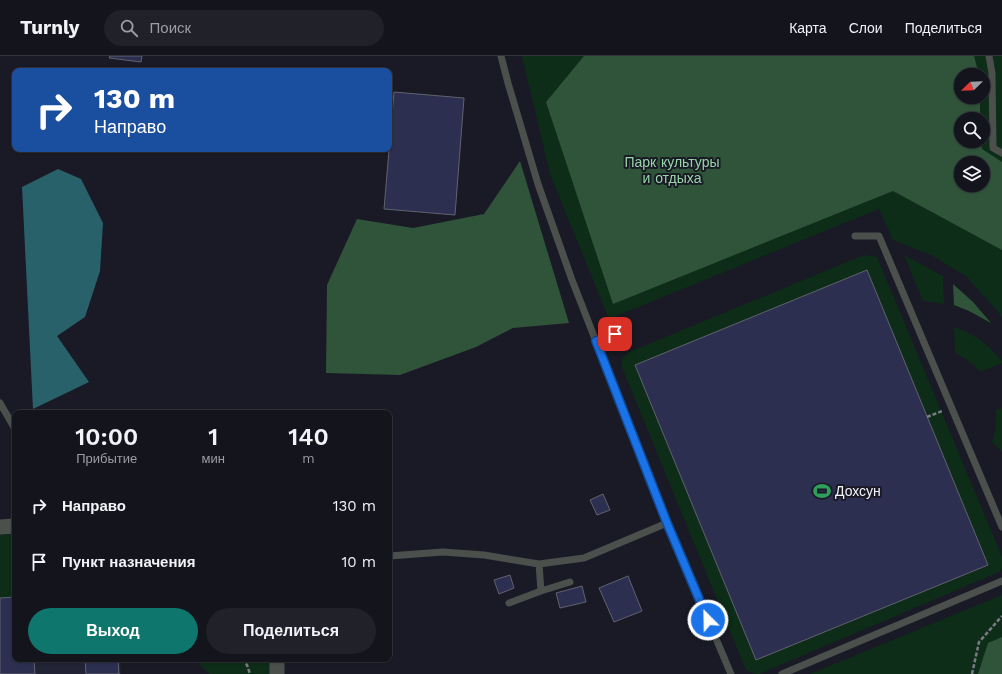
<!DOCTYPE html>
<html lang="ru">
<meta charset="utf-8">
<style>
:root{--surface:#13141c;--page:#202129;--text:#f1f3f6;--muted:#9d9ea3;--line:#32333b;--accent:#0f766e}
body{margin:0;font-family:"Work Sans",sans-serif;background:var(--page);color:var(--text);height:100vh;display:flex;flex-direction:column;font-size:15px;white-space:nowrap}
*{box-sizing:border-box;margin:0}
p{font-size:13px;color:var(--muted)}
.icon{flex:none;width:22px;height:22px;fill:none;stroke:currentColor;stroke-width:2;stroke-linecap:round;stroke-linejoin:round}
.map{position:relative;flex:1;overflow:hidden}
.drawer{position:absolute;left:12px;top:354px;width:380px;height:252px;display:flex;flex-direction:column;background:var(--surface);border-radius:8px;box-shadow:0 1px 3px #0004,0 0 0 1px var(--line)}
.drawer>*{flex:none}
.hud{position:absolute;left:12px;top:12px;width:380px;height:84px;border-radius:8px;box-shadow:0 1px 3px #0004,0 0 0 1px var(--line);background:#1a4fa0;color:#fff;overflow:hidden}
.needle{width:26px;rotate:247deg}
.fabs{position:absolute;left:954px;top:12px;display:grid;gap:8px}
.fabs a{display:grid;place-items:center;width:36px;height:36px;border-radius:50%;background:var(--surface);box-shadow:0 1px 3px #0004,0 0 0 1px var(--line);font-size:20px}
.pin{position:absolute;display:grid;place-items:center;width:34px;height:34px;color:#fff;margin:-17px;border-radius:8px;box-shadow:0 2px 6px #0006}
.me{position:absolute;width:44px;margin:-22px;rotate:337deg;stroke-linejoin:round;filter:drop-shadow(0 0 3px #0008)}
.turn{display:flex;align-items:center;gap:14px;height:84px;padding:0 16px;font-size:18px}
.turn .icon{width:52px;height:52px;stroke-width:2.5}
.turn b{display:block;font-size:28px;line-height:34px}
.eta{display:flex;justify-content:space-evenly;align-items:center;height:68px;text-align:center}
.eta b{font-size:24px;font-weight:600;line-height:28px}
.action{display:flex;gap:8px;margin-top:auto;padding:8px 16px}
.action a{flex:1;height:46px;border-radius:24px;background:var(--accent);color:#fff;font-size:16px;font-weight:600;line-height:46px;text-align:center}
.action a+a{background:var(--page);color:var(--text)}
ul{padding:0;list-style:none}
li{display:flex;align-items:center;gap:12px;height:56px;padding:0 16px}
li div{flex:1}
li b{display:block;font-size:15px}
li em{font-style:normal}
header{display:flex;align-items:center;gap:24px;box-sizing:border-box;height:56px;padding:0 20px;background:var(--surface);border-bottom:1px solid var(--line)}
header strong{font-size:19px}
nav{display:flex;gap:22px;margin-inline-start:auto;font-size:14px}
.search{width:280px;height:36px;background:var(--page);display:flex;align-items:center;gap:10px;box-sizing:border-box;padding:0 14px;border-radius:22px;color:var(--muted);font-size:15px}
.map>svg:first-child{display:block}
.built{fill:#222334}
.green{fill:#0d2d18;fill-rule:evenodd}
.forest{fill:#30543a;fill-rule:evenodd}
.water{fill:#29616b}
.building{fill:#2d2f51;stroke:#61626f}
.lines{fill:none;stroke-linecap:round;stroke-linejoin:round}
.path{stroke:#797a84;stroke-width:2.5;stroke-dasharray:4 2;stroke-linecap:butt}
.lane{stroke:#4b504d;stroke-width:7}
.street{stroke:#4b504d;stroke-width:15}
.route-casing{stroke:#114b97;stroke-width:10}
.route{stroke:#1a73e8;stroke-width:7}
.labels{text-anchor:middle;stroke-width:4;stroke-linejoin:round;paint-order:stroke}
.park-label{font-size:14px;fill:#97d5a7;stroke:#191a25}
.poi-label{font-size:14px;fill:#f2f3fb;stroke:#191a25;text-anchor:start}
</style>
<header>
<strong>Turnly</strong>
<div class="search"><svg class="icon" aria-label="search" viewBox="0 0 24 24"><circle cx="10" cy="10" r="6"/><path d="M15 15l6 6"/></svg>Поиск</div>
<nav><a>Карта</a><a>Слои</a><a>Поделиться</a></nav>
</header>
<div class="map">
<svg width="1002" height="618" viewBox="0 0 1002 618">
<rect width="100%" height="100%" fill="#191a25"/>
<!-- built -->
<path class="built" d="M15 603H120L121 618H0Z"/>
<!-- green -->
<path class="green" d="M522 0H1002V262L999 257 967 221 931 199 893 184 879 153 609 263 550 118ZM961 19H983V41H961ZM961 63H983V85H961ZM961 107H983V129H961Z
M864 199 877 201 1002 501V512L999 516 759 618 751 617 746 614 621 309 623 302 627 297Z
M904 199 943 220 944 248 923 245Z
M954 271C976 279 987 287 1002 305V307L981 316 969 305 955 297Z
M1002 352V396L992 386 996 371V354Z
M15 478V541L0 542V479Z
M1002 539V618H810Z
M194 603H270V618H209Z"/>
<!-- forest -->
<path class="forest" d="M584 0H974L979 19H961V41H980V63H961V85H981L982 93 1002 106V194L893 135 613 248 546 46ZM961 107H983V129H961Z
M520 105 569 267 513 272 476 291 400 319 326 317 327 229 357 163 413 172 484 158Z
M953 228 973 246 991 267 969 255 954 249Z
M1002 581V618H978L988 587Z"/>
<!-- water -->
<path class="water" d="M58 113 81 123 103 167 100 215 85 261 57 280 89 326 33 353 22 131Z"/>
<!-- building -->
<path class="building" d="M110 0H142L141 6 109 2Z
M394 36 464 42 455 159 384 153Z
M867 214 988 509 756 604 635 309Z
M603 438 610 454 597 459 590 444Z
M510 519 514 532 499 538 494 524Z
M628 520 642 555 614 566 599 532Z
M582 530 586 546 560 552 556 537Z
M15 541V603H34L35 618H0V542Z
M85 603H118L119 618H86Z"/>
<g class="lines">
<!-- path -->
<path class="path" d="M927 361 942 355
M242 603 247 609 250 618
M972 618 979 586 1002 560"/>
<!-- lane -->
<path class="lane" d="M501 0 508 27 538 128 572 224 667 467 731 618
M989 0 992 17 993 92 1002 97
M855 180H879L1002 471
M596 285 615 277
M0 347 15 373
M389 500 443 496 484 499 539 508 584 502 667 467
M539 508 541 535 570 526
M509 547 541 535
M782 618 1002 525"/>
<!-- street -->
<path class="street" d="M0 471 15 470
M277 618V603"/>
</g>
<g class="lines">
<!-- route casing -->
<g class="route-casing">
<path id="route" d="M615 278 596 285 667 467 708 564"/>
</g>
<!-- route -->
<use href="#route" class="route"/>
</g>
<!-- icons -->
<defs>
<g id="stadium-bare" transform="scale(1.38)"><path d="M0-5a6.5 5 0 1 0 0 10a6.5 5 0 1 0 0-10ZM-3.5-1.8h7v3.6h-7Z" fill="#2e9e5b" stroke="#191a25" stroke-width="2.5" paint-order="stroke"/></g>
</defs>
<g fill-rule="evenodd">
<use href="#stadium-bare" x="822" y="435"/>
</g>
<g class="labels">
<!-- park labels -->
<g class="park-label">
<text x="672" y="111">Парк культуры<tspan x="672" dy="16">и отдыха</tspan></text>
</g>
<!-- poi labels -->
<g class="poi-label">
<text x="835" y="440">Дохсун</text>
</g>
</g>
</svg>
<div class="fabs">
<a><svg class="needle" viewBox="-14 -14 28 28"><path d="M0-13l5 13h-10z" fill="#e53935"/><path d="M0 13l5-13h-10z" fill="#9d9ea3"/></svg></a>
<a><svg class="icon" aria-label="search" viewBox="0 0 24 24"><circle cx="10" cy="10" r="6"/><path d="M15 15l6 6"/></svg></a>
<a><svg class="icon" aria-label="layers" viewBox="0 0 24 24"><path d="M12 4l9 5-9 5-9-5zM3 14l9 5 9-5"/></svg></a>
</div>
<div class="pin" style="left:615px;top:278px;background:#d93025"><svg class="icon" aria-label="arrive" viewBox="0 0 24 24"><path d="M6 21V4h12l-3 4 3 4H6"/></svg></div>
<svg class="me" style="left:708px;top:564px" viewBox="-20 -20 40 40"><circle r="17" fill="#1a73e8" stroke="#fff" stroke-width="3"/><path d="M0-11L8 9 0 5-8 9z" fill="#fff"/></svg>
<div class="hud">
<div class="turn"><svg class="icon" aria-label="right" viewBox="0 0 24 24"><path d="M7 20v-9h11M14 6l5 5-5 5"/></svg><div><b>130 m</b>Направо</div></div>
</div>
<section class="drawer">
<div class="eta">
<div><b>10:00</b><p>Прибытие</p></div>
<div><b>1</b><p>мин</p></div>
<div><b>140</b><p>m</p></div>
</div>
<ul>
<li><svg class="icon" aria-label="right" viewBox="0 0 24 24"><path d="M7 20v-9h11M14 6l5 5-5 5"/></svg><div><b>Направо</b></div><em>130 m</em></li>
<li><svg class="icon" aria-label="arrive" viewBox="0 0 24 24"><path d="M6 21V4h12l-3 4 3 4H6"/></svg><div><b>Пункт назначения</b></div><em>10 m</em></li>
</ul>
<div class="action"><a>Выход</a><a>Поделиться</a></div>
</section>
</div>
